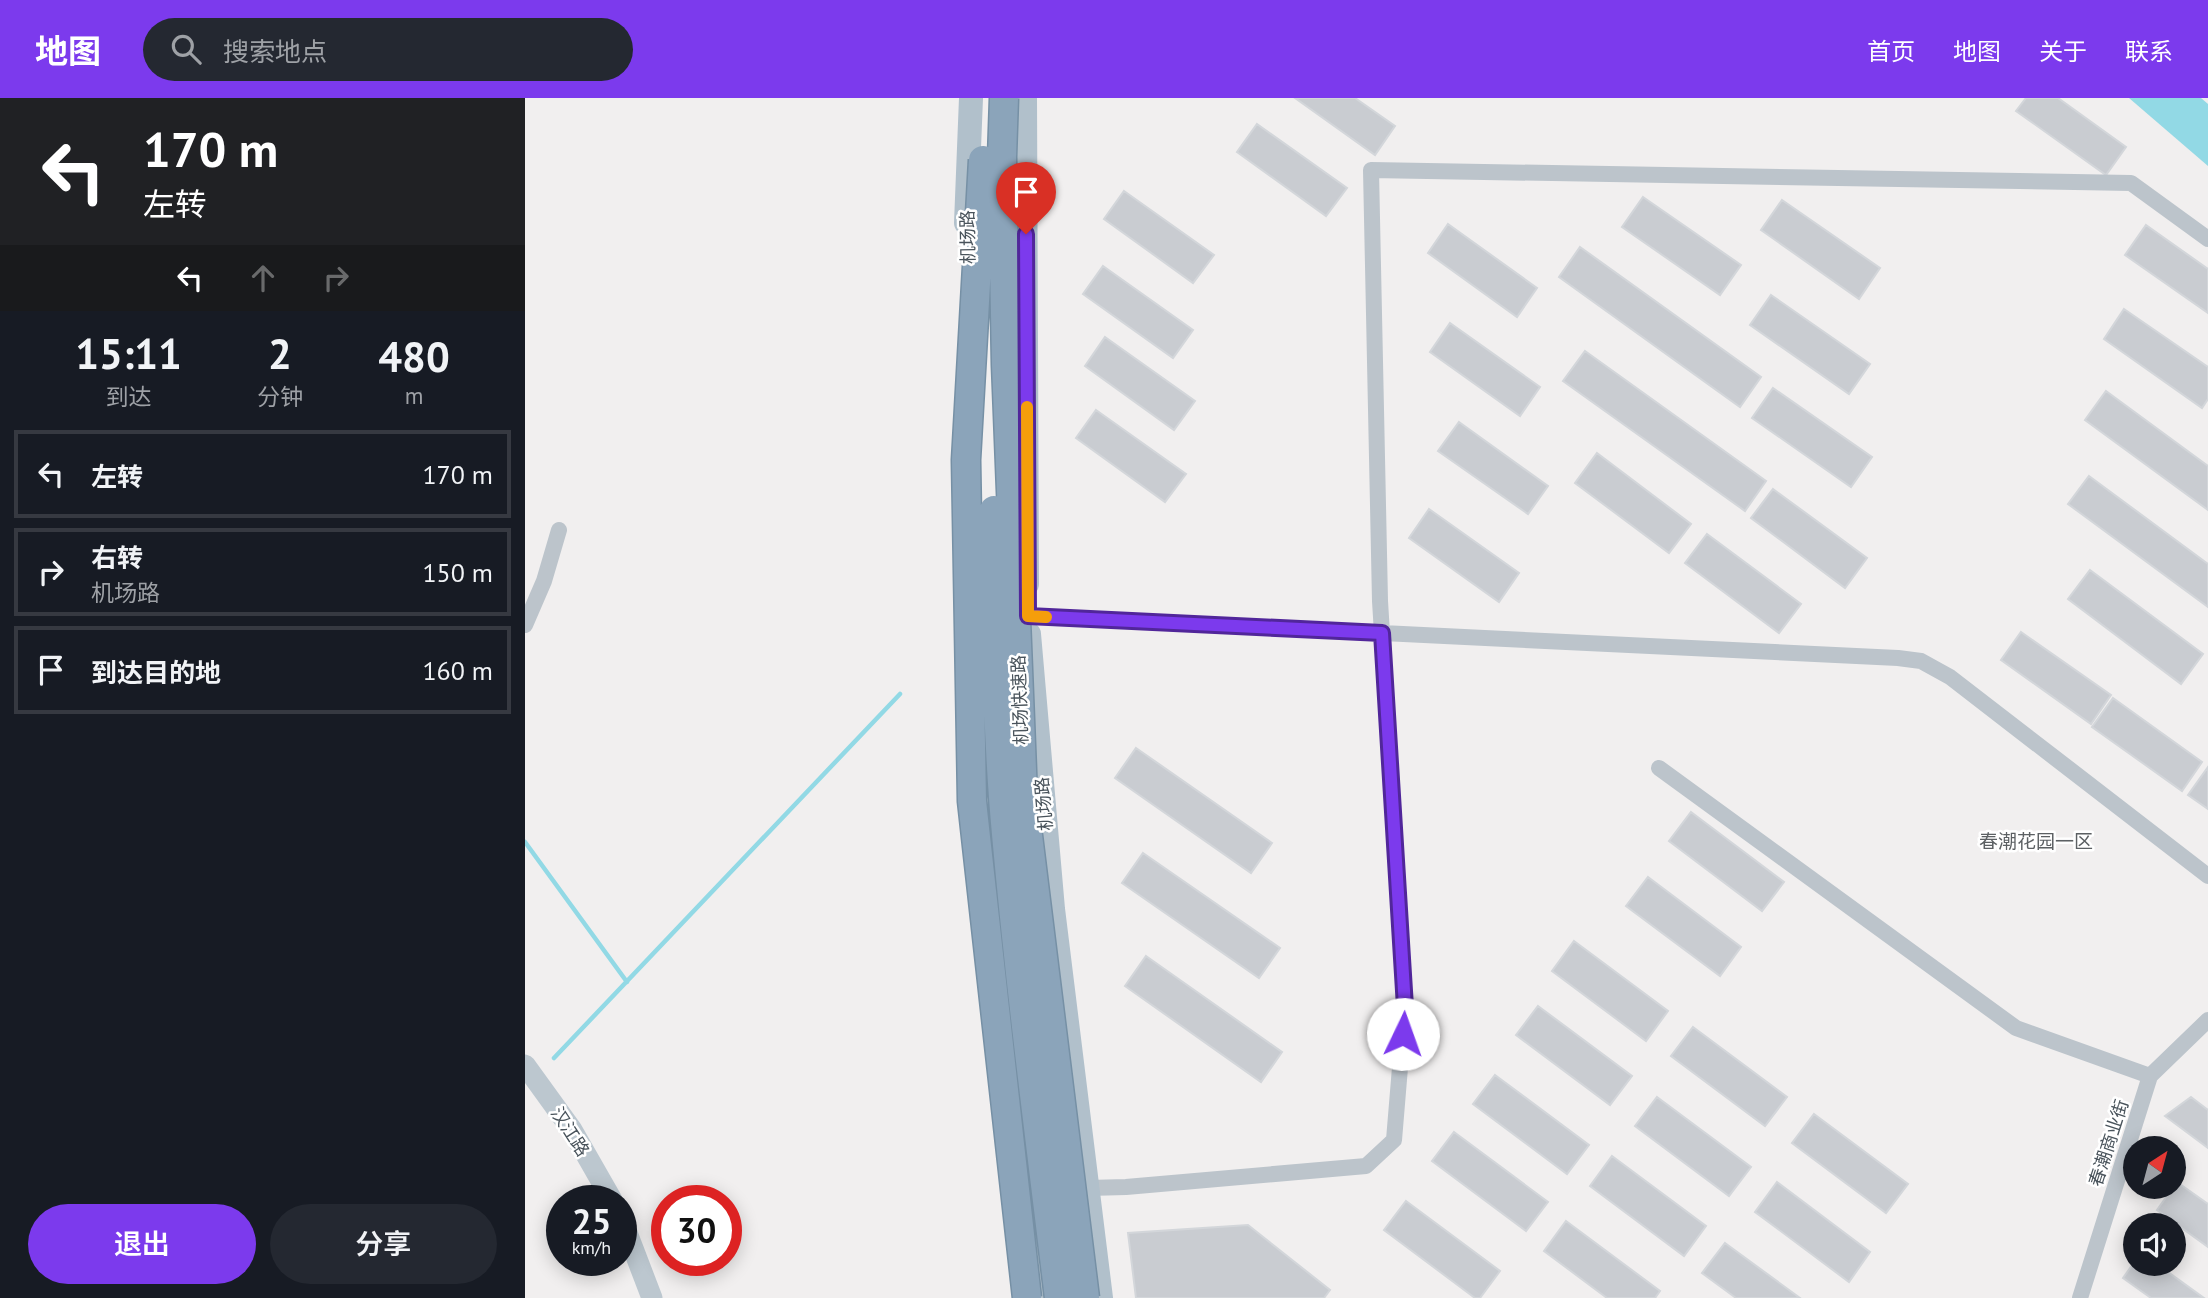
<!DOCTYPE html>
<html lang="zh">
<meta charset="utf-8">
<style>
:root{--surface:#171b24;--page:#242831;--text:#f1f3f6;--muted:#9ea1a6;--line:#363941;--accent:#7c3aed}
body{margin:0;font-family:"PT Sans","Noto Sans SC",sans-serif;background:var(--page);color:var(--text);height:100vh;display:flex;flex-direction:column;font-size:26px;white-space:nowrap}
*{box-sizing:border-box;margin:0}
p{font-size:23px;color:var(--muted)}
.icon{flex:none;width:38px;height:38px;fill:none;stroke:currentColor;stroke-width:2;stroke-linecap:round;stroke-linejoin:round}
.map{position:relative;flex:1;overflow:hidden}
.sheet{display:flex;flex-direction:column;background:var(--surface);width:525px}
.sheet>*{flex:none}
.banner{background:#202124;color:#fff;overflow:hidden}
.needle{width:46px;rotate:36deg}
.fabs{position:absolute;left:1598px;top:1038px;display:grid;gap:14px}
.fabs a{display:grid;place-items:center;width:63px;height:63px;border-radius:50%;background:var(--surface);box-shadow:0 4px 18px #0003;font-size:35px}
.speed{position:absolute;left:21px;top:1087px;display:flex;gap:14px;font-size:35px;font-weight:700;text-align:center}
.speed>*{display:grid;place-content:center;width:91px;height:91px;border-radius:50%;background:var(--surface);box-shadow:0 4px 18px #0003;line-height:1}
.speed small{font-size:18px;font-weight:400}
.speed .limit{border:10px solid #d22;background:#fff;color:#111}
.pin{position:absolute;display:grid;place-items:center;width:60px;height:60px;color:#fff;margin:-72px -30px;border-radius:50% 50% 50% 0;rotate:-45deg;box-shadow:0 0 7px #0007}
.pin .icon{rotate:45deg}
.me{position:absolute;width:77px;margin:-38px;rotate:3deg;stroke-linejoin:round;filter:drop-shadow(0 0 5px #0008)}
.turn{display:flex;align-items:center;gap:24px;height:147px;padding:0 28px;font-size:32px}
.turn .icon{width:91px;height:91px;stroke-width:2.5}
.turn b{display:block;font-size:49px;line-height:60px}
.lanes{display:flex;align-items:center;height:66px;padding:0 28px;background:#0003;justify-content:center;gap:35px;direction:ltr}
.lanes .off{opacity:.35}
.eta{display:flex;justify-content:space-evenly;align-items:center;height:119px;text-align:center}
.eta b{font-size:42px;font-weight:600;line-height:49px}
.primary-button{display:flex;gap:14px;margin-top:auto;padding:14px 28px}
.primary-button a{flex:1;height:80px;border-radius:42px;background:var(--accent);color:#fff;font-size:28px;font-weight:600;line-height:80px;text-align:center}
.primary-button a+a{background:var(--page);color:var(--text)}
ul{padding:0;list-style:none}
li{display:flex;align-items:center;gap:21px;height:88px;margin:0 14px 10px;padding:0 14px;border:4px solid var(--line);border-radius:0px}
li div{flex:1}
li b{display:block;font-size:26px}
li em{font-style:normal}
header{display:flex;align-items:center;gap:42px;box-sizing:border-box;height:98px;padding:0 35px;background:var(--accent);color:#fff}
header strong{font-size:33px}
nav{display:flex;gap:38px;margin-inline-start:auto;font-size:24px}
.search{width:490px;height:63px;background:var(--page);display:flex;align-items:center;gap:18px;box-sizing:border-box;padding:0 24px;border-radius:38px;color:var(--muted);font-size:26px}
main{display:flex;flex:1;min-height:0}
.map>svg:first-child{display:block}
.water{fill:#92d9e5}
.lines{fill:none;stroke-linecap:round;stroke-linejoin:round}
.stream{stroke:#92d9e5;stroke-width:4.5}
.building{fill:#c9ccd1;stroke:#d3d6da;stroke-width:2}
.street{stroke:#bcc4cb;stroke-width:16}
.secondary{stroke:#bcc7cf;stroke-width:21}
.primary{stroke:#b1c0cb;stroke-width:24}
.highway-bridge-casing{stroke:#7690a5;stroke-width:31;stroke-linecap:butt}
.highway-bridge{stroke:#8ba4ba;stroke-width:28}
.route-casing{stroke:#51269a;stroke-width:18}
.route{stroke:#7c3aed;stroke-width:12}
.slow{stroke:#f59e0b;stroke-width:12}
.labels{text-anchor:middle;stroke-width:5;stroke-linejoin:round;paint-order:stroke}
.street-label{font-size:18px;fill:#49535b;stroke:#fff}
.neighbourhood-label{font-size:19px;fill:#5c6063;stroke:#fff}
</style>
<header>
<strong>地图</strong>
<div class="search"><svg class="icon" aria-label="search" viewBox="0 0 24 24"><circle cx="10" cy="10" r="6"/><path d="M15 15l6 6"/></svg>搜索地点</div>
<nav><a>首页</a><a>地图</a><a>关于</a><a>联系</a></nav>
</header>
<main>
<section class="sheet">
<div class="banner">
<div class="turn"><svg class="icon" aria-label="left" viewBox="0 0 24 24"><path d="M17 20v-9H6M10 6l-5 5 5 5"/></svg><div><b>170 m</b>左转</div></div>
<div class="lanes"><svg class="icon" aria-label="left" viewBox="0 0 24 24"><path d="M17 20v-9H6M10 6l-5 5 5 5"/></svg><svg class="icon off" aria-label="ahead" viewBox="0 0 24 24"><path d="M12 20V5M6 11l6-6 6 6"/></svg><svg class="icon off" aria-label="right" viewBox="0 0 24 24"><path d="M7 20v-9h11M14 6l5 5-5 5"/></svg></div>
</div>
<div class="eta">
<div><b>15:11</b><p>到达</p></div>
<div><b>2</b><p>分钟</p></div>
<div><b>480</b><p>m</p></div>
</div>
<ul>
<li><svg class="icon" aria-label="left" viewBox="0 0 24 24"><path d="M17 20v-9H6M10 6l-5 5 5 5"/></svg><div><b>左转</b></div><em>170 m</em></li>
<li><svg class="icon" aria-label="right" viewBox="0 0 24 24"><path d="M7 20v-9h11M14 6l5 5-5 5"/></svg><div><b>右转</b><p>机场路</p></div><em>150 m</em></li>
<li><svg class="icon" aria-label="arrive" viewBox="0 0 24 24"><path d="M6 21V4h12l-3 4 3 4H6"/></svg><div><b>到达目的地</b></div><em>160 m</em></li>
</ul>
<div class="primary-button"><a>退出</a><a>分享</a></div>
</section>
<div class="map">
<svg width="1683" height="1200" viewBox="0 0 1683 1200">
<rect width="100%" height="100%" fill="#f1efef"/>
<!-- water -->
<path class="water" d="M1604 0H1676L1683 6V68Z"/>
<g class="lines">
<!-- stream -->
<path class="stream" d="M0 744 102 884
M29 960 375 596"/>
</g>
<!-- building -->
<path class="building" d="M770 0H830L870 28 850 57Z
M1501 0H1533L1601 49 1581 77 1491 13Z
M732 26 822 90 801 118 712 54Z
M599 93 689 157 668 185 579 121Z
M1118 99 1216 167 1195 197 1097 129Z
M1257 102 1355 170 1334 201 1236 132Z
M923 126 1012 190 992 219 903 155Z
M1621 127 1683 171V215L1600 157Z
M1055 149 1236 279 1215 309 1034 179Z
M578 168 668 232 648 260 558 196Z
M1246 197 1345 266 1324 296 1225 227Z
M1599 211 1683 269V301L1677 310 1579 241Z
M925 225 1015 289 995 318 905 254Z
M580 239 670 303 649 332 560 268Z
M1060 253 1241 383 1220 413 1038 283Z
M1248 290 1347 359 1326 389 1227 320Z
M1581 293 1683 368V412L1560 322Z
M571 312 661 376 640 404 551 340Z
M934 324 1023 388 1003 416 913 353Z
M1072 355 1166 426 1144 455 1050 385Z
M1564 378 1683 466V509L1543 406Z
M1248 391 1342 460 1320 490 1226 420Z
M904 411 994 475 974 504 884 440Z
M1182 436 1276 506 1254 535 1160 465Z
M1565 472 1678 556 1656 586 1543 501Z
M1496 534 1586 597 1566 626 1476 562Z
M1588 600 1677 664 1657 693 1567 629Z
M611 650 747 745 726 775 590 680Z
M1683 669V711L1663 697Z
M1166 714 1259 784 1237 813 1144 743Z
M618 755 755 850 734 880 597 785Z
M1123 779 1216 849 1195 878 1101 808Z
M1049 843 1143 913 1121 943 1027 873Z
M621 858 757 954 736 984 600 888Z
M1013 908 1107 978 1085 1007 991 937Z
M1168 929 1262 999 1240 1028 1146 958Z
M970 977 1064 1047 1042 1076 948 1006Z
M1132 999 1226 1069 1204 1098 1110 1028Z
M1666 999 1683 1012V1050L1640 1018Z
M1289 1016 1383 1086 1361 1115 1267 1045Z
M929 1034 1023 1104 1001 1133 907 1063Z
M1087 1058 1181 1128 1159 1158 1065 1088Z
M1252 1084 1345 1154 1324 1184 1230 1114Z
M1652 1084 1683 1106V1149L1632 1112Z
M881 1103 975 1173 955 1200H950L859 1132Z
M1041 1123 1135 1193 1130 1200H1082L1019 1153Z
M723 1127 805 1192 799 1200H611L603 1135Z
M1200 1145 1275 1200H1211L1177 1175Z
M1610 1163V1166H1632L1679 1200H1626L1598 1180Z"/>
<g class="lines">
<!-- street -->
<path class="street" d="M485 517 1373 560 1396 563 1425 579 1683 778
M0 527 19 483 34 432
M1134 670 1491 930 1625 978
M563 1090 601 1089 841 1068 869 1042 880 909 855 503 846 72 1606 85 1683 141
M1555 1200 1625 978 1683 922"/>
<!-- secondary -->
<path class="secondary" d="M0 967 47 1032 87 1102
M96 1119 127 1200"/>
<!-- primary -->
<path class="primary" d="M500 0 502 486
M441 125 446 0
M504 536 528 811 576 1200
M502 1048 516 1200"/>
<!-- highway-bridge casing -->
<g class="highway-bridge-casing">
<path id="highway-bridge" d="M479 0 477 59 481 267 498 697 560 1200
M458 62 441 362 447 703 502 1200
M469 412C471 520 471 628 481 736 495 891 515 1045 534 1200"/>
</g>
<!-- highway-bridge -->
<use href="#highway-bridge" class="highway-bridge"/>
</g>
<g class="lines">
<!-- route casing -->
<g class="route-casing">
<path id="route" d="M501 136 503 518 857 535 880 909 878 936"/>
</g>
<!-- route -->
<use href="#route" class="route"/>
<!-- slow -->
<path class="slow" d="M502 309 503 518 521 519"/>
</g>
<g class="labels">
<!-- street labels -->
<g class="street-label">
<text transform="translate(443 139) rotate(-91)" y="6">机场路</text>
<text transform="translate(495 602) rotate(-92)" y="6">机场快速路</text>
<text transform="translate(519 706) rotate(-95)" y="6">机场路</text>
<text transform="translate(45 1034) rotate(57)" y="6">汉江路</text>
<text transform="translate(1584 1045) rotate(-72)" y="6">春潮商业街</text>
</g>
<!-- neighbourhood labels -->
<g class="neighbourhood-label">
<text x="1511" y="750">春潮花园一区</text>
</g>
</g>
</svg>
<div class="fabs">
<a><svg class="needle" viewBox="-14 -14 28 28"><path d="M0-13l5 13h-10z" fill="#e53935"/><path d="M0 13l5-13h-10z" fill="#9ea1a6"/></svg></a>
<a><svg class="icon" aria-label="sound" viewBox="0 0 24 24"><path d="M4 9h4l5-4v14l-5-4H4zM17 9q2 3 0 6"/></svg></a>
</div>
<div class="speed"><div>25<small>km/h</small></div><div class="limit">30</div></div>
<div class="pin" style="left:501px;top:136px;background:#d93025"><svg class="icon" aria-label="arrive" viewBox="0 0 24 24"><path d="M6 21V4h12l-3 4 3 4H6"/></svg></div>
<svg class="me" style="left:878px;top:936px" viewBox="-20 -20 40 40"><circle r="19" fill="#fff"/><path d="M0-13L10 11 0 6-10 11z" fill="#7c3aed"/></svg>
</div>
</main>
